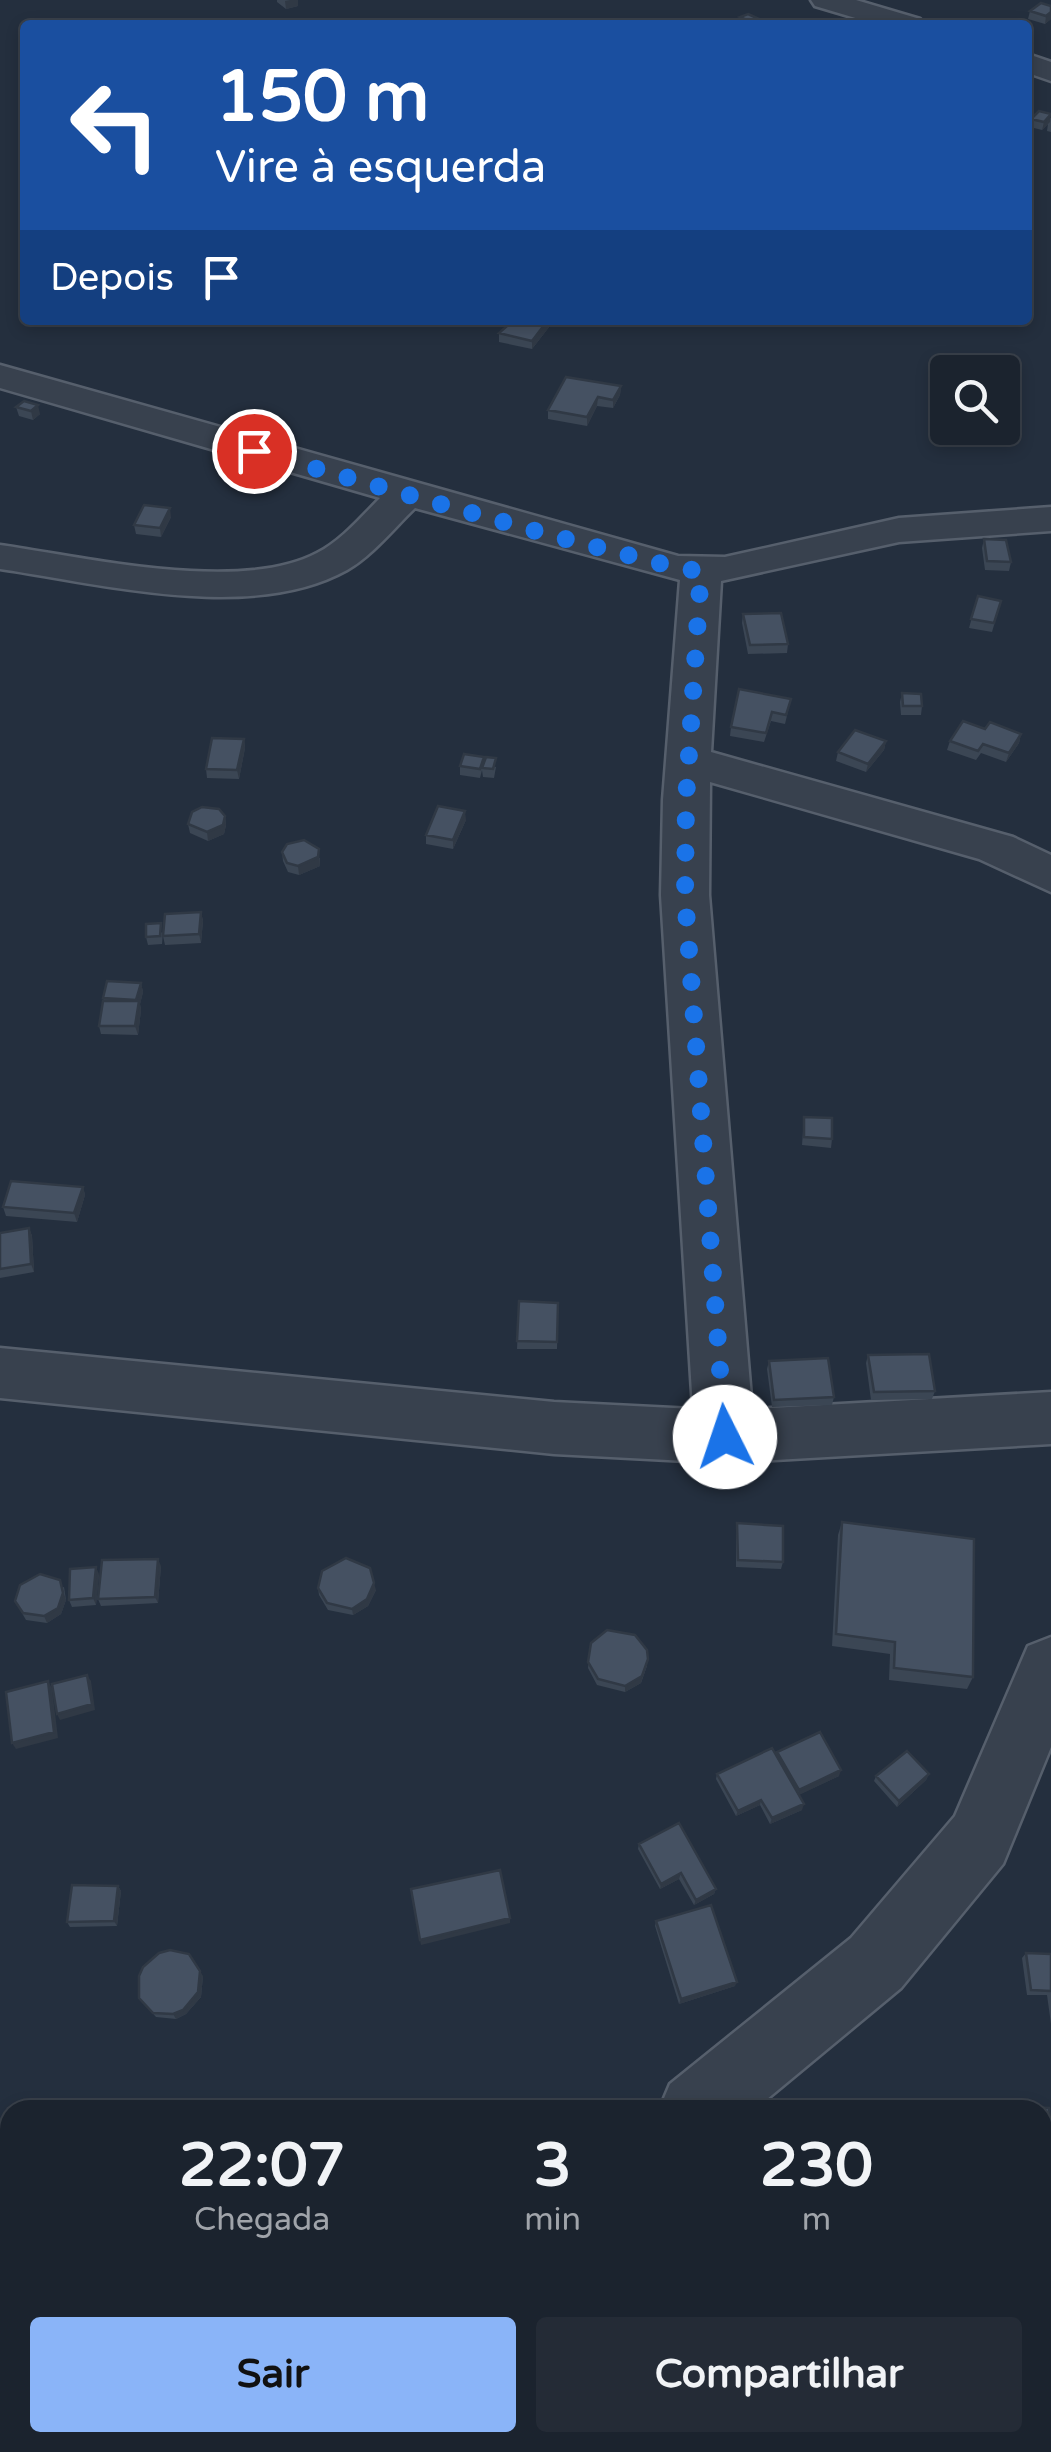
<!DOCTYPE html>
<html lang="pt">
<meta charset="utf-8">
<style>
:root{--surface:#1b232e;--page:#242b36;--text:#f1f3f6;--muted:#a0a4aa;--line:#39404a;--accent:#8ab4f8}
body{margin:0;font-family:"Varela Round",sans-serif;background:var(--page);color:var(--text);height:100vh;display:flex;flex-direction:column;font-size:38px;white-space:nowrap}
*{box-sizing:border-box;margin:0}
p{font-size:32px;color:var(--muted)}
.icon{flex:none;width:55px;height:55px;fill:none;stroke:currentColor;stroke-width:2;stroke-linecap:round;stroke-linejoin:round}
.map{position:relative;flex:1;overflow:hidden}
.panel{position:absolute;left:0px;top:2100px;width:1052px;height:352px;display:flex;flex-direction:column;background:var(--surface);border-radius:30px 30px 0 0;box-shadow:0 5px 15px #0003,0 0 0 2px var(--line)}
.panel>*{flex:none}
.guide{position:absolute;left:20px;top:20px;width:1012px;height:305px;border-radius:10px;box-shadow:0 5px 15px #0003,0 0 0 2px var(--line);background:#1a4fa0;color:#fff;overflow:hidden}
.tools{position:absolute;left:930px;top:355px;display:grid;gap:20px}
.tools a{display:grid;place-items:center;width:90px;height:90px;border-radius:10px;background:var(--surface);box-shadow:0 5px 15px #0003,0 0 0 2px var(--line);font-size:50px}
.pin{position:absolute;display:grid;place-items:center;width:85px;height:85px;color:#fff;margin:-42px;border:5px solid #fff;border-radius:50%;box-shadow:0 2px 10px #0007}
.me{position:absolute;width:110px;margin:-55px;rotate:356deg;stroke-linejoin:round;filter:drop-shadow(0 0 8px #0008)}
.turn{display:flex;align-items:center;gap:35px;height:210px;padding:0 30px;font-size:45px}
.turn .icon{width:130px;height:130px;stroke-width:2.5}
.turn b{display:block;font-size:70px;line-height:85px}
.then{display:flex;align-items:center;height:95px;padding:0 30px;background:#0003;gap:20px;font-size:38px}
.eta{display:flex;justify-content:space-evenly;align-items:center;height:170px;text-align:center}
.eta b{font-size:60px;font-weight:800;line-height:70px}
.action{display:flex;gap:20px;margin-top:auto;padding:20px 30px}
.action a{flex:1;height:115px;border-radius:10px;background:var(--accent);color:#111;font-size:40px;font-weight:800;line-height:115px;text-align:center}
.action a+a{background:var(--page);color:var(--text)}
.map>svg:first-child{display:block}
.lines{fill:none;stroke-linecap:round;stroke-linejoin:round}
.minor-casing{stroke:#565f6c;stroke-width:5}
.minor{fill:#38414e;fill-rule:evenodd}
.wall{fill:#3b4654}
.shaded-wall{fill:#303945}
.building{fill:#455162;stroke:#303945;stroke-width:2.5}
.route{stroke:#1a73e8;stroke-width:18;stroke-dasharray:0 32.4}
</style>
<div class="map">
<svg width="1051" height="2452" viewBox="0 0 1051 2452">
<rect width="100%" height="100%" fill="#242f3e"/>
<g class="lines">
<!-- minor casing -->
<g class="minor-casing">
<path id="minor" d="M811 0H856L920 19 924 25H879L815 6Z
M1028 54 1051 62V81L1028 73Z
M0 365 678 556 725 557 899 518 1051 507V531L899 542 721 581 711 752 1013 837 1051 855V892L979 859 710 782 709 895 752 1409 1051 1392V1444L725 1463 554 1454 0 1398V1348L554 1402 693 1409 661 895 663 800 680 580 415 508C393 529 373 555 347 570 252 623 102 584 0 569V545C85 557 240 594 317 553 341 541 361 517 380 498L0 388Z
M1051 1637V1747L1003 1864 901 1988 754 2110H659L670 2084 851 1938 955 1816 1028 1646Z
M10 2310V2390L0 2391V2311Z"/>
</g>
<!-- minor -->
<use href="#minor" class="minor"/>
</g>
<!-- wall -->
<path class="wall" d="M277 0H298V6L286 9 277 2Z
M1051 6V19L1045 24 1028 19 1030 11Z
M740 17 759 19 758 25H739Z
M1051 118V132L1047 131 1048 124 1042 130 1030 127 1031 119Z
M553 322 532 349 499 342V333Z
M621 386 620 395 613 408 597 406 587 426 548 419V410Z
M16 407 40 414 33 420 19 416Z
M171 517 161 537 136 534 134 525Z
M984 539 1011 562 1009 571 985 570 982 548Z
M978 596 1001 601 992 632 969 628Z
M743 614 788 644 787 653 748 654 742 623Z
M902 693 922 706 921 715H901L900 702Z
M791 699 785 724 771 721 764 742 730 736 731 727Z
M1021 734 1019 743 1006 762 981 753 976 760 947 750 950 741Z
M244 739 245 748 239 779 207 778 206 769Z
M886 741 884 750 866 772 836 761 838 752Z
M484 764 496 767 494 778 483 777 482 770 480 778 460 775V766Z
M225 816 226 825 224 834 208 841 190 833 188 824Z
M466 820 453 849 426 844V835Z
M282 852 320 858V866L299 875 288 872 283 861Z
M201 912 203 921 201 943 165 945 163 936Z
M163 932 162 944 148 945 146 937Z
M141 983 143 992 140 1004 141 1010 138 1035 101 1034 99 1026 104 1001 103 998Z
M804 1117 832 1139 831 1148 802 1145Z
M83 1187 85 1195 77 1222 6 1216 3 1207Z
M29 1228 32 1236 34 1272 0 1278V1233Z
M519 1301 558 1303 557 1349H517Z
M868 1355 935 1391 932 1399 871 1400 866 1363Z
M769 1361 834 1397 832 1405 772 1407 767 1369Z
M842 1522 973 1677 967 1689 889 1680 890 1654 832 1646 838 1535Z
M737 1523 783 1562 781 1569 736 1567V1530Z
M161 1566 158 1603 101 1606 98 1599Z
M99 1574 96 1605 72 1607 69 1600Z
M64 1587 66 1600 61 1614 47 1623 26 1620 15 1601Z
M318 1588 376 1590 368 1606 353 1615 328 1610 319 1595Z
M591 1643 647 1666 641 1683 625 1692 597 1685 588 1668Z
M777 1752 839 1776 798 1795 802 1810 770 1824 760 1805 736 1816 716 1779 717 1774 776 1756Z
M929 1774 926 1780 897 1807 874 1781 876 1776Z
M639 1844 716 1889 714 1894 694 1905 679 1879 660 1889 638 1849Z
M118 1886 121 1891 117 1926 70 1927 67 1922Z
M656 1921 735 1986 679 2004 655 1926Z
M1026 1953 1051 1954V2024L1047 1995H1027L1022 1958Z
M203 1976 201 1997 186 2014 176 2019 156 2017 139 1998Z
M979 2105 1049 2108 1051 2125V2240H1042V2110H973Z"/>
<!-- shaded-wall -->
<path class="shaded-wall" d="M290 0H298V6L286 9 285 1Z
M1051 12V19L1045 24 1046 16Z
M1051 114 1050 122 1042 130 1044 122Z
M548 320H553V322L532 349V341Z
M621 386 620 395 613 408V400Z
M598 397 597 406 587 426V417Z
M38 405 40 414 33 420 31 411Z
M170 508 171 517 161 537 160 528Z
M1021 734 1019 743 1006 762 1009 753Z
M244 739 245 748 239 779 237 770Z
M886 741 884 750 866 772 868 764Z
M465 811 466 820 453 849V840Z
M225 816 226 825 224 834 208 841 207 832Z
M319 849 320 866 299 875 298 866Z
M201 912 203 921 201 943 199 934Z
M141 983 143 992 140 1004 141 1010 138 1035 135 1026 138 1007 136 1000Z
M83 1187 85 1195 77 1222 74 1213Z
M29 1228 32 1236 34 1272 31 1264Z
M158 1559 161 1566 158 1603 155 1597Z
M96 1567 99 1574 96 1605 93 1598Z
M60 1580 66 1600 61 1614 47 1623 44 1616Z
M374 1583 376 1590 368 1606 353 1615 352 1609Z
M648 1659 641 1683 625 1692V1686Z
M87 1675 91 1681 95 1710 60 1720 57 1714Z
M48 1681 52 1688 58 1738 16 1749 12 1743Z
M841 1770 839 1776 797 1796 799 1790Z
M929 1774 926 1780 897 1807 899 1801Z
M761 1800 760 1805 736 1816 738 1811Z
M804 1804 802 1810 770 1824 772 1818Z
M681 1873 679 1879 660 1889 661 1884Z
M118 1886 121 1891 117 1926 114 1921Z
M716 1889 714 1894 694 1905 696 1900Z
M510 1918V1923L421 1945 420 1940Z
M200 1971 203 1976 201 1997 186 2014 176 2019 173 2014Z
M737 1982 735 1986 679 2004 681 1999Z
M1 2403 6 2405 3 2444 0 2443Z"/>
<!-- building -->
<path class="building" d="M1041 3 1051 6V12L1046 16 1030 11Z
M748 14 759 19 751 22 740 17Z
M1039 111 1051 114 1044 122 1031 119Z
M514 320H548L532 341 499 333Z
M566 377 621 386 613 400 598 397 587 417 548 410Z
M24 401 38 405 31 411 16 407Z
M144 505 170 508 160 528 134 525Z
M984 539 1006 540 1011 562 987 561Z
M978 596 1001 601 994 623 971 619Z
M781 613 788 644 750 645 743 614Z
M739 689 791 699 786 715 772 712 766 733 731 727Z
M902 693 921 694 922 706H903Z
M963 721 985 729 990 722 1021 734 1009 753 983 744 978 751 950 741Z
M855 730 886 741 868 764 838 752Z
M212 738 244 739 237 770 206 769Z
M464 754 484 757 480 769 460 766Z
M486 757 496 758 493 769 482 768Z
M438 806 465 811 453 840 426 835Z
M202 807 219 809 225 816 223 825 207 832 188 824 192 812Z
M304 840 319 849 318 857 298 866 287 863 282 852 287 844Z
M201 912 199 934 163 936 165 914Z
M161 923 160 936 146 937V924Z
M107 981 141 983 136 1000 103 998Z
M103 1001H139L135 1026H99Z
M804 1117 832 1118V1139L804 1137Z
M11 1181 83 1187 74 1213 3 1207Z
M29 1228 31 1264 0 1269V1233Z
M519 1301 558 1303 557 1342 517 1341Z
M929 1354 935 1391 874 1392 868 1355Z
M828 1358 834 1397 774 1400 769 1361Z
M842 1522 974 1539 973 1677 894 1668 895 1642 836 1634Z
M737 1523 783 1526V1562L738 1560Z
M346 1558 370 1568 374 1583 367 1599 352 1609 327 1603 318 1588 322 1571Z
M158 1559 155 1597 98 1599 102 1560Z
M96 1567 93 1598 69 1600 70 1569Z
M40 1574 60 1580 63 1593 58 1608 44 1616 23 1613 15 1601 20 1585Z
M607 1630 635 1635 647 1650 648 1659 642 1676 625 1686 598 1679 588 1662 591 1643Z
M87 1675 92 1704 57 1714 52 1684Z
M48 1681 54 1732 12 1743 6 1692Z
M820 1732 841 1770 799 1790 777 1752Z
M772 1748 804 1804 772 1818 761 1800 738 1811 717 1774Z
M907 1751 929 1774 899 1801 876 1776Z
M679 1823 716 1889 696 1900 681 1873 661 1884 639 1844Z
M500 1870 510 1918 420 1940 411 1889Z
M72 1885 118 1886 114 1921 67 1922Z
M711 1905 737 1982 681 1999 656 1921Z
M170 1950 189 1954 200 1971 198 1992 183 2010 173 2014 153 2013 139 1998V1976L143 1967 159 1953Z
M1026 1953 1051 1954V1991L1031 1990Z
M979 2105 1049 2108 1051 2125V2234H1042V2110H979Z
M487 2442H548L547 2452H487Z
M752 2442H871L872 2452H752Z"/>
<g class="lines">
<!-- route -->
<path class="route" d="M254 451 546 534 678 568 701 571 686 800 685 896 725 1437"/>
</g>
</svg>
<div class="tools">
<a><svg class="icon" aria-label="search" viewBox="0 0 24 24"><circle cx="10" cy="10" r="6"/><path d="M15 15l6 6"/></svg></a>
</div>
<div class="pin" style="left:254px;top:451px;background:#d93025"><svg class="icon" aria-label="arrive" viewBox="0 0 24 24"><path d="M6 21V4h12l-3 4 3 4H6"/></svg></div>
<svg class="me" style="left:725px;top:1437px" viewBox="-20 -20 40 40"><circle r="19" fill="#fff"/><path d="M0-13L10 11 0 6-10 11z" fill="#1a73e8"/></svg>
<div class="guide">
<div class="turn"><svg class="icon" aria-label="left" viewBox="0 0 24 24"><path d="M17 20v-9H6M10 6l-5 5 5 5"/></svg><div><b>150 m</b>Vire à esquerda</div></div>
<div class="then">Depois<svg class="icon" aria-label="arrive" viewBox="0 0 24 24"><path d="M6 21V4h12l-3 4 3 4H6"/></svg></div>
</div>
<section class="panel">
<div class="eta">
<div><b>22:07</b><p>Chegada</p></div>
<div><b>3</b><p>min</p></div>
<div><b>230</b><p>m</p></div>
</div>
<div class="action"><a>Sair</a><a>Compartilhar</a></div>
</section>
</div>
